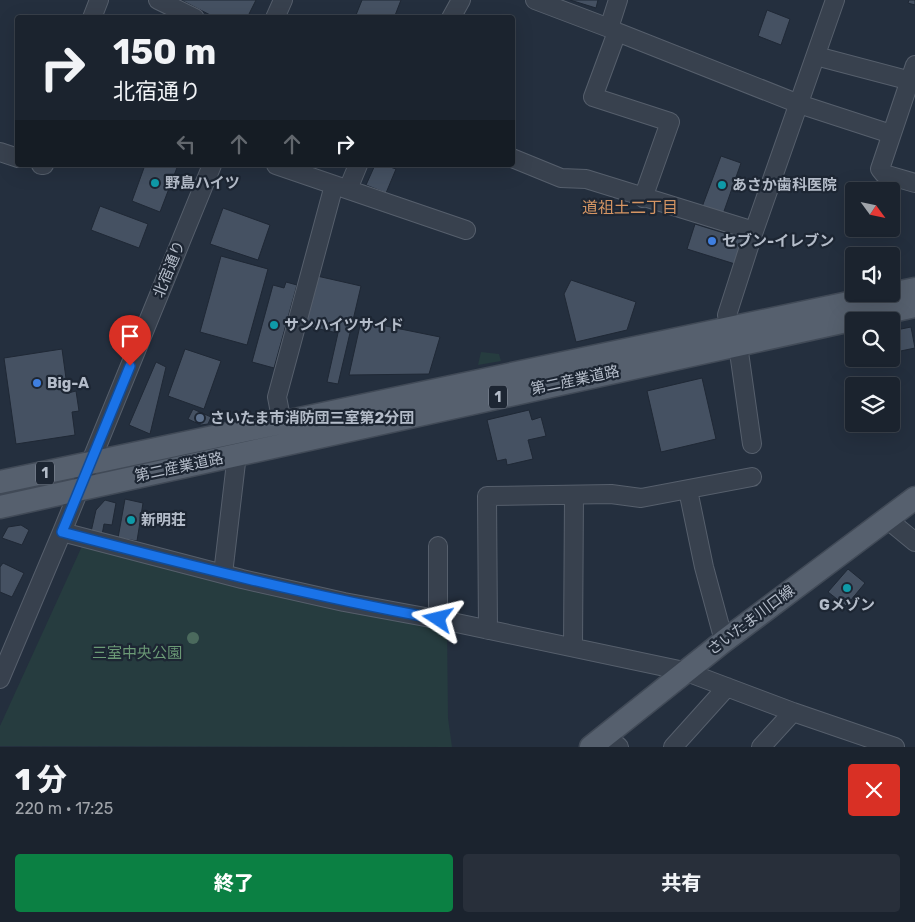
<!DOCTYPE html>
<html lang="ja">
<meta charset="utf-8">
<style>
:root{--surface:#1b232e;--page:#282f3a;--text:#f1f3f6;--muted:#a0a4aa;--line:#39404a;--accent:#0b8043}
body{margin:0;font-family:Rubik,"Noto Sans JP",sans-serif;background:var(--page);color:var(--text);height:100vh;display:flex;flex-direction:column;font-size:19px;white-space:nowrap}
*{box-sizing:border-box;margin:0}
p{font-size:16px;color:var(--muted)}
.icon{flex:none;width:28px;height:28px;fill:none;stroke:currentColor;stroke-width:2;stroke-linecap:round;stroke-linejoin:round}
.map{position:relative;height:747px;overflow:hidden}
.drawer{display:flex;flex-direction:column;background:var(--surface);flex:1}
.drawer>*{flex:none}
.guide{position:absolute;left:15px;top:15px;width:500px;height:152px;border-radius:5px;box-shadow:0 5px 20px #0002,0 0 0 1px var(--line);background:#1b232e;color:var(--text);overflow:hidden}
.needle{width:32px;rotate:123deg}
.buttons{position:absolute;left:845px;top:182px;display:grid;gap:10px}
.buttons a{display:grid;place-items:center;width:55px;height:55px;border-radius:5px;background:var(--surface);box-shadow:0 5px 20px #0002,0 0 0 1px var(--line);font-size:25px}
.pin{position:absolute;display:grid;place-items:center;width:42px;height:42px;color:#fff;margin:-51px -21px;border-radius:50% 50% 50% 0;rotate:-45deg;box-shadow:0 0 5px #0007}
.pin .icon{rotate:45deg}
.me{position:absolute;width:55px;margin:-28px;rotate:280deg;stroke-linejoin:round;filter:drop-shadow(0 0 4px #0008)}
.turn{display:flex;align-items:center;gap:18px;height:105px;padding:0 15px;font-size:22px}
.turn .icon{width:65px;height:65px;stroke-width:2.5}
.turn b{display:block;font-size:35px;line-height:42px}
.lanes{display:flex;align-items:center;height:48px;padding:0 15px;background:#0003;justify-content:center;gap:25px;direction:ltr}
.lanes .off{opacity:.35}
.round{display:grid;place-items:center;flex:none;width:52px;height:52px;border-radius:5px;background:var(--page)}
.head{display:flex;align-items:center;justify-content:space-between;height:85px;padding:0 15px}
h1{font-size:30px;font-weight:800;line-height:38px}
.cta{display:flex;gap:10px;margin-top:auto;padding:10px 15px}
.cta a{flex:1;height:58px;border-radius:5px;background:var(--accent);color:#fff;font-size:20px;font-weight:800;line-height:58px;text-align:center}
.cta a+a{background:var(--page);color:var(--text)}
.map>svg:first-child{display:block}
.green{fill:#263c3f}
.building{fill:#455162;stroke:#1f2835}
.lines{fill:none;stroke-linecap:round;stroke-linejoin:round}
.minor-casing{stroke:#565f6c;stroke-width:20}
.major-casing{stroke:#414a57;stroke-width:25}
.minor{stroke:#38414e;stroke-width:18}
.major{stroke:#56606e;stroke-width:22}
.tree{fill:#4b6a5d}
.route-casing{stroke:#114b97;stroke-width:12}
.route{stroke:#1a73e8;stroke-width:9}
.culture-dot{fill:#0f9aa8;stroke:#1d2633;stroke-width:2}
.shop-dot{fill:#3f7fe0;stroke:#1d2633;stroke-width:2}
.service-dot{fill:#5c6f8a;stroke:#1d2633;stroke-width:2}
.labels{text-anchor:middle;stroke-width:4.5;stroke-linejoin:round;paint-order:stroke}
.shield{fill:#1d2633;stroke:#878f9c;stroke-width:1}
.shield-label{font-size:14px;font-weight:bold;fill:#b4bcc9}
.poi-label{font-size:15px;font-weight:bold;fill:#b4bcc9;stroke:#1d2633;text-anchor:start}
.street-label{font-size:15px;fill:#b4bcc9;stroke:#1d2633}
.park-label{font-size:15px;fill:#6b9a76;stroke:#1d2633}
.neighbourhood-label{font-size:16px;fill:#d59563;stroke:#1d2633}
</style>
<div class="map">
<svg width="915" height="747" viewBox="0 0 915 747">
<rect width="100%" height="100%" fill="#242f3e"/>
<!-- green -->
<path class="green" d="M481 352 499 354 501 361 478 365Z
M83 544 447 626 448 718 452 747 0 746V726Z"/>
<!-- building -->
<path class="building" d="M181 0H256L247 18H216Z
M362 0H401L394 18H362L356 15Z
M570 0H598L596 8Z
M909 0H915V5L908 3Z
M767 10 790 19 781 45 758 36Z
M721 156 741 163 723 214 702 207Z
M145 165H178L160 212 132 201Z
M375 165H384L396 169 386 193 366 185Z
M100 206 148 224 139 248 91 230Z
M223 208 270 225 258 260 210 244Z
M695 224 743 239 735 264 687 249Z
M221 256 268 269 247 345 200 332Z
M317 276 361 286 338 384 327 382 338 333 305 326Z
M571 280 636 302 627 330 576 342 564 294Z
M286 282 297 285 274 368 252 362 273 285 284 288Z
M361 321 440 337 429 374 349 375Z
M911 327 915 348 891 353V331Z
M62 349 68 393 76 391 79 411 72 412 75 435 16 444 4 358Z
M185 349 221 361 204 409 168 396Z
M156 362 166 367 150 434 129 425Z
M702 378 716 439 661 452 647 391Z
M193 409 211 417 208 424 201 425 188 419Z
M529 410 532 420 541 417 546 436 528 440 533 459 507 465 506 459 497 461 487 420Z
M125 499 143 503 137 541 118 538Z
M105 500 116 503 112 525 104 524 102 535 91 532 96 510Z
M21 525 29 530 22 545 2 538 8 527Z
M3 563 24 573 12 597 0 592V567Z
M848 569 865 583 846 606 828 592Z"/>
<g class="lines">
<!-- minor casing -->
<g class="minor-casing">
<path id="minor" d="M158 0 195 18
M535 0 609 28 617 32 799 104 891 134
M92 18 99 0
M275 18 283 0
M451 18 461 0
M609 28 618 0
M617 32 593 97 670 122 643 198
M816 56 915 82
M915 65 880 169 884 174 915 183
M0 152 18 158
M512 158 561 178 586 179 754 231
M41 165H44
M276 165 466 230
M348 189 358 165
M730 328 727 315 754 231 835 0
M738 345 752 444
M282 423 277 397 334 185
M688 490 704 567 724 641
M887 519 915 542
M62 532 242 579 344 602 447 621 684 671 793 712 895 747
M438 546V619
M223 574 237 454
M488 630 487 496 611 494 641 498 752 477
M573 647 574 496
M0 679 62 532 212 165
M606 736 619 747
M673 747 727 687
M761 747 793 712"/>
</g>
<!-- major casing -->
<g class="major-casing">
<path id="major" d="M0 482 915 289
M0 507 915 306
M591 747 724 641 915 498"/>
</g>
<!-- minor -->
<use href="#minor" class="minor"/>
<!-- major -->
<use href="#major" class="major"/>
</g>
<!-- trees -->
<circle class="tree" cx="193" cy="638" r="6"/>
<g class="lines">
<!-- route casing -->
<g class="route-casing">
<path id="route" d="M130 366 62 532C187 565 311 596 438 619"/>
</g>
<!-- route -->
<use href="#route" class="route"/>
</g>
<!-- markers -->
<g class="culture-dot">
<circle cx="155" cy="183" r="5"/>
<circle cx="722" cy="185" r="5"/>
<circle cx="274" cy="325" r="5"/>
<circle cx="131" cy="520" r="5"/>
<circle cx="847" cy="588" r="5"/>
</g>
<g class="shop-dot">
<circle cx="712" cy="241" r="5"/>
<circle cx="37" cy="383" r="5"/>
</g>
<circle class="service-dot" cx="200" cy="418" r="5"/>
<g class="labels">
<!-- shield labels -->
<g class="shield">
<rect x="489" y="385.5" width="18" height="23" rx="4"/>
<rect x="36" y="461.5" width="18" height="23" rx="4"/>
</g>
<g class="shield-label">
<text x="498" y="402">1</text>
<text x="45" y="478">1</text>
</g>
<!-- poi labels -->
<g class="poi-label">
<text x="165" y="188">野島ハイツ</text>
<text x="732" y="190">あさか歯科医院</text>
<text x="722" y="246">セブン-イレブン</text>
<text x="284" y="330">サンハイツサイド</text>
<text x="47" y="388">Big-A</text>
<text x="210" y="423">さいたま市消防団三室第2分団</text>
<text x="141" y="525">新明荘</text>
<text x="847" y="610" text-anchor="middle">Gメゾン</text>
</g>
<!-- street labels -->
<g class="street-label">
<text transform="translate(169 269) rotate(-68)" y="5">北宿通り</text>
<text transform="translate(575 380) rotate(-12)" y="5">第二産業道路</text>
<text transform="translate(179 467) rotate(-12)" y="5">第二産業道路</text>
<text transform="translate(751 620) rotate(-37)" y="5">さいたま川口線</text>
</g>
<!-- park labels -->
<g class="park-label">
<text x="137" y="658">三室中央公園</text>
</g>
<!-- neighbourhood labels -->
<g class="neighbourhood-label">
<text x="630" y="213">道祖土二丁目</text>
</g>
</g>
</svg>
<div class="buttons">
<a><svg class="needle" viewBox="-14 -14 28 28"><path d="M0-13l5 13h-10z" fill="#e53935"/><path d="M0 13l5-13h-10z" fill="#a0a4aa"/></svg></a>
<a><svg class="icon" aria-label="sound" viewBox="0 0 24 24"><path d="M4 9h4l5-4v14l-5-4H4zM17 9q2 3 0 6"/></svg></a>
<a><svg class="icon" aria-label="search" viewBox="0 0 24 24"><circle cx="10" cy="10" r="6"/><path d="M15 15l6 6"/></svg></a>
<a><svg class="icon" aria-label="layers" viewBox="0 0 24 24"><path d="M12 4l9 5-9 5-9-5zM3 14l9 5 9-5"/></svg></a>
</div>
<div class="pin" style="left:130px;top:366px;background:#d93025"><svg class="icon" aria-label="arrive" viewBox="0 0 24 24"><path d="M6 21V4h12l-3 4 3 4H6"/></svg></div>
<svg class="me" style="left:438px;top:619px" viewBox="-20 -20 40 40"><path d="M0-17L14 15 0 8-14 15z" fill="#1a73e8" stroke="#fff" stroke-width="4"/></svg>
<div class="guide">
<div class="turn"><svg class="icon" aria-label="right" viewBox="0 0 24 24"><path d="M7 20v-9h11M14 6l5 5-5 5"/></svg><div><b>150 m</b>北宿通り</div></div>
<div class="lanes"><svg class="icon off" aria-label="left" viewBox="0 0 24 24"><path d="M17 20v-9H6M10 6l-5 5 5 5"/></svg><svg class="icon off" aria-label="ahead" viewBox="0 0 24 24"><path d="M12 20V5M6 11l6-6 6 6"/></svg><svg class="icon off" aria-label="ahead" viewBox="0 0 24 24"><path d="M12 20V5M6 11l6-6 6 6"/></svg><svg class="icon" aria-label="right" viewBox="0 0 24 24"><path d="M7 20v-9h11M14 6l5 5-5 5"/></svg></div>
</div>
</div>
<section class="drawer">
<div class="head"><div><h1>1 分</h1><p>220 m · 17:25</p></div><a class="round" style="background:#d93025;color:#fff"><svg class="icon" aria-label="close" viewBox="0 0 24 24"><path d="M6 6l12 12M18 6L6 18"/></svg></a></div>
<div class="cta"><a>終了</a><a>共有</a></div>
</section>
